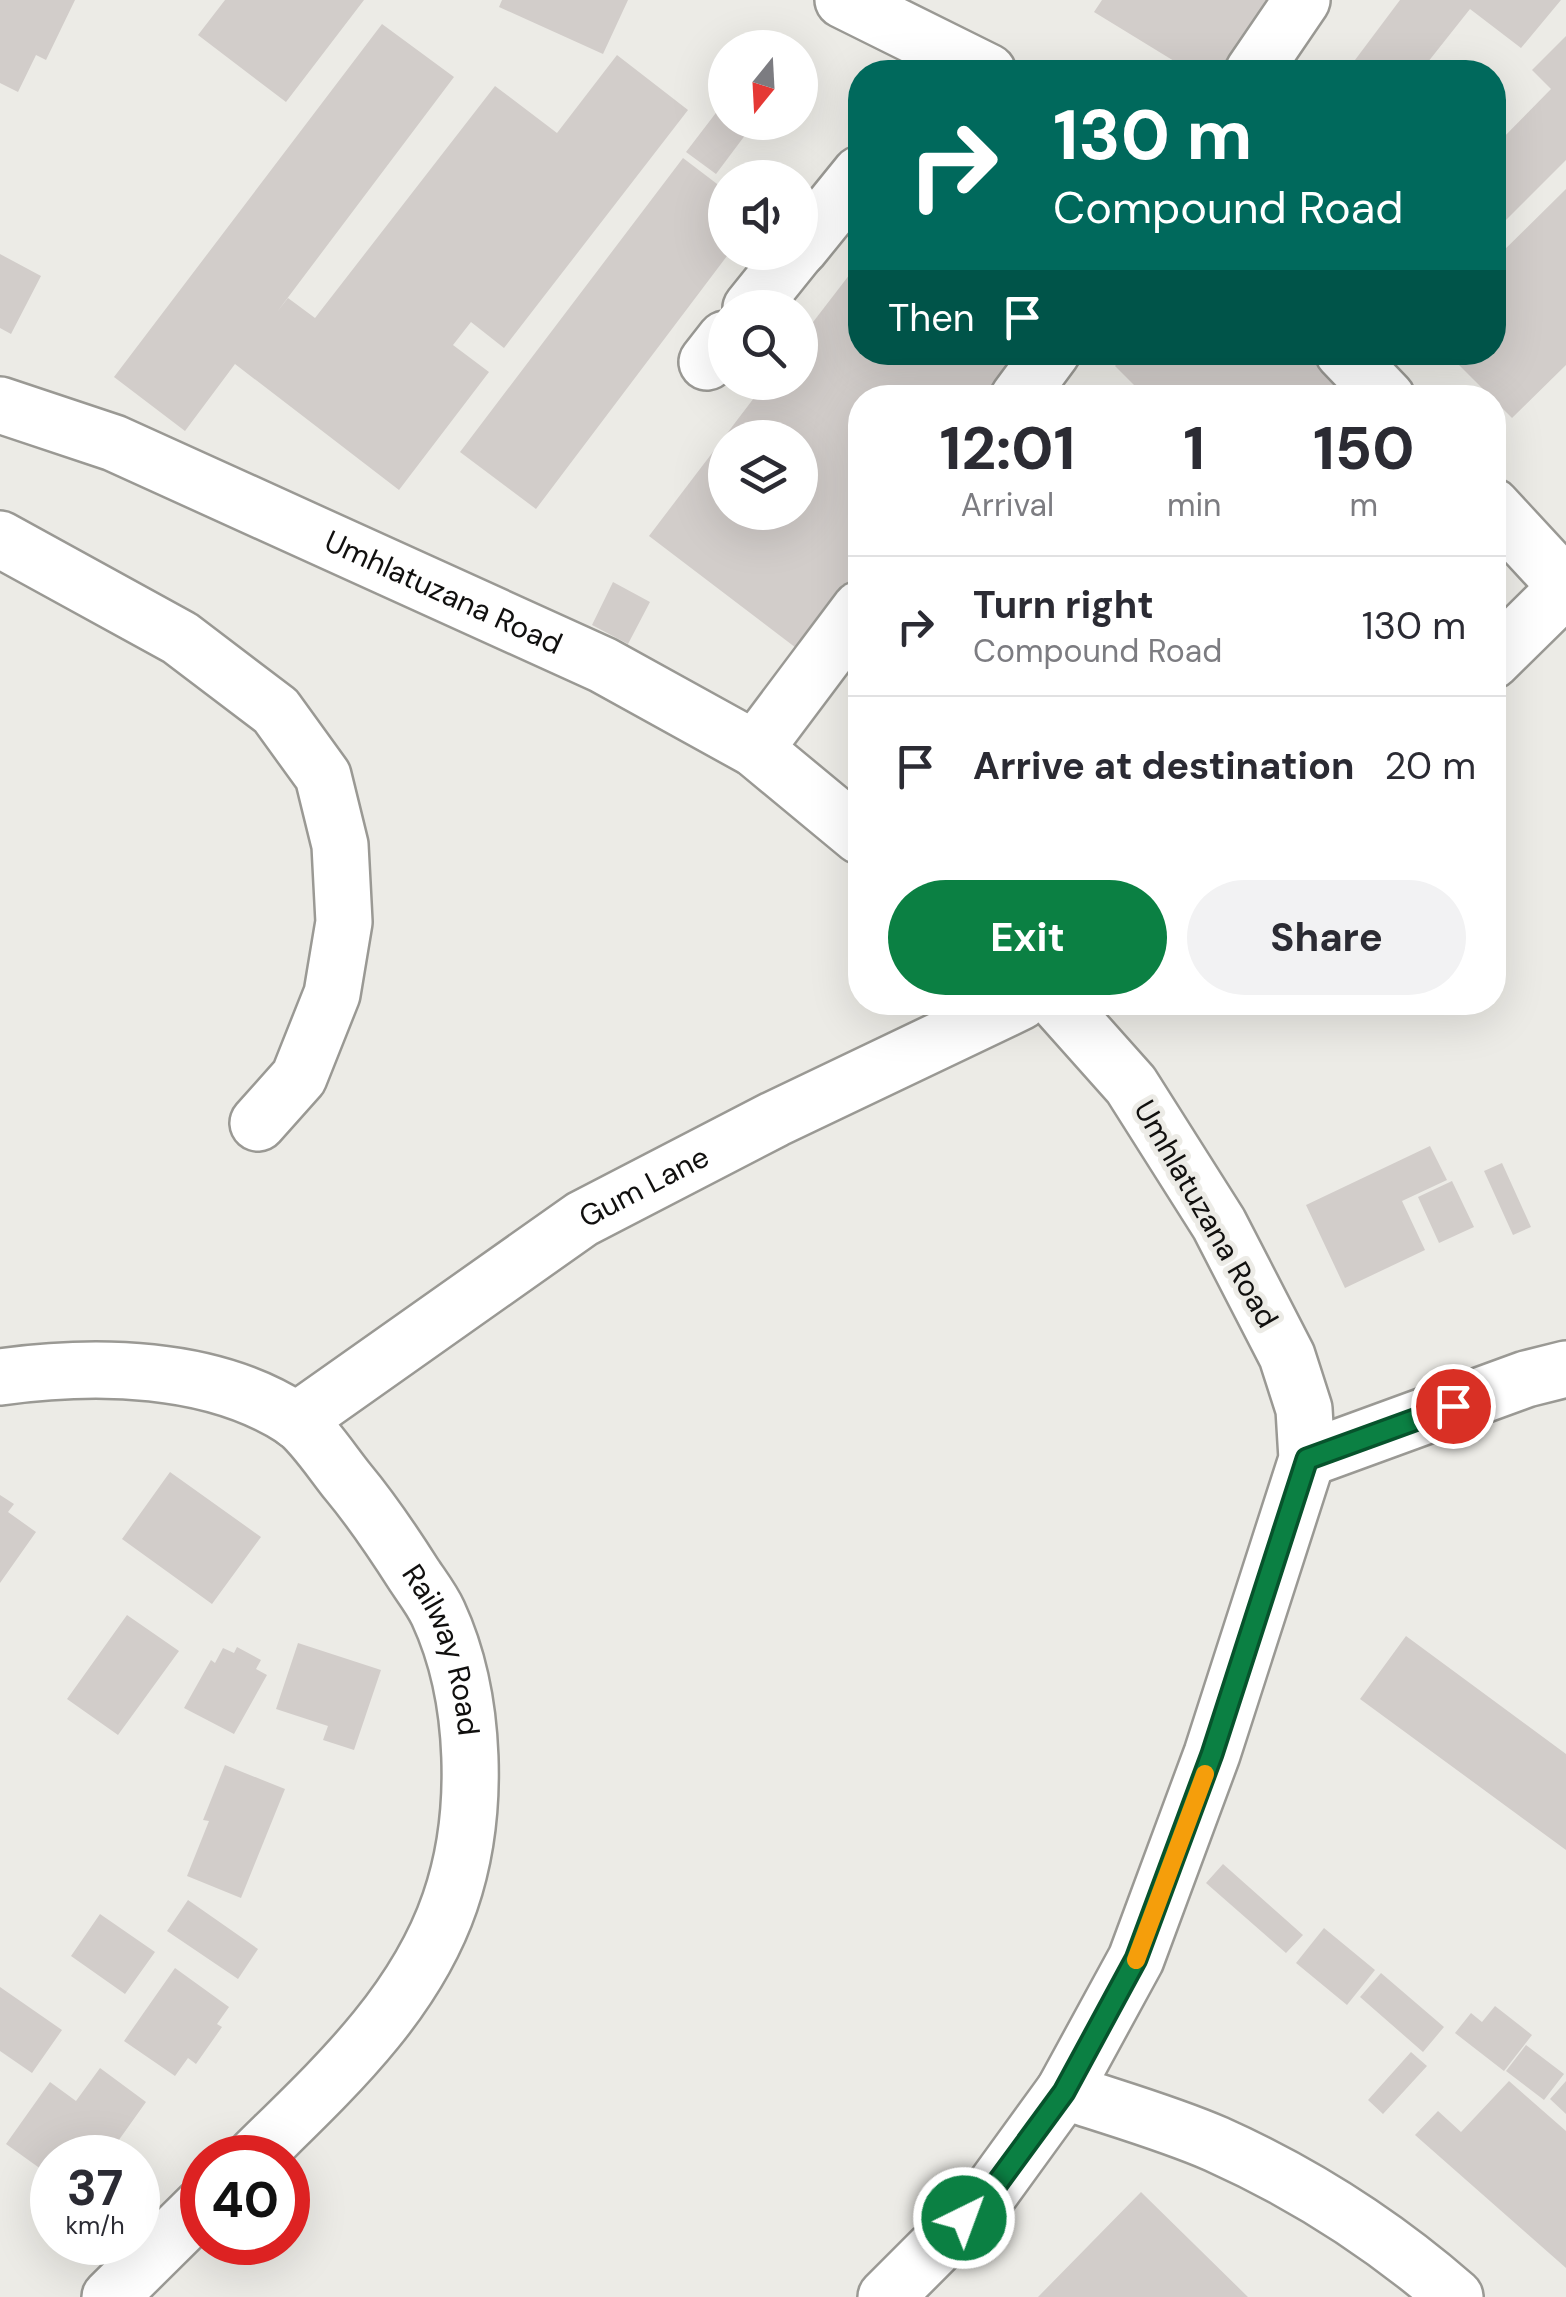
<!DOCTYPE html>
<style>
:root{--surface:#fff;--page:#f2f2f3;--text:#2b2b33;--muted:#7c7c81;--line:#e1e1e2;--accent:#0b8043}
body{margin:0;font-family:"DM Sans",sans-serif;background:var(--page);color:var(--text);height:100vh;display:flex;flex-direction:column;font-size:38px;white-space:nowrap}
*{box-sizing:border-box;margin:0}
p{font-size:32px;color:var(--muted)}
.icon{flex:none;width:55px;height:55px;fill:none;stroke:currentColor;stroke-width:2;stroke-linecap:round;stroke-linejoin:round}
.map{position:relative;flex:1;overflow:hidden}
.sheet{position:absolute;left:848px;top:385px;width:658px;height:630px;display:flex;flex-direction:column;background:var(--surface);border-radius:40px;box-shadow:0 10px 40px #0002}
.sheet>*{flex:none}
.top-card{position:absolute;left:848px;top:60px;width:658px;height:305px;border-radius:40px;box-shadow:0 10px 40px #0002;background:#00695c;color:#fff;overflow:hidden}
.needle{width:65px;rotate:198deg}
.buttons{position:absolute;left:708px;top:30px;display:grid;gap:20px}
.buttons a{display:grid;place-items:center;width:110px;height:110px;border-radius:50%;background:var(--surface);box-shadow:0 10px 40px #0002;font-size:50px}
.speed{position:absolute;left:30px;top:2135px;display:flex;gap:20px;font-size:50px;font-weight:700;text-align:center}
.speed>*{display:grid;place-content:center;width:130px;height:130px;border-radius:50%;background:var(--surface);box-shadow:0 10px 40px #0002;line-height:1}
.speed small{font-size:25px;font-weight:400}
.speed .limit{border:15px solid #d22;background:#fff;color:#111}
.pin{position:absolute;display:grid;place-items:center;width:85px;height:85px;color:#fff;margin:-42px;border:5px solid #fff;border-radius:50%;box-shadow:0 2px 10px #0007}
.me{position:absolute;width:110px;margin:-55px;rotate:42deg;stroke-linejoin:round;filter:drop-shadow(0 0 8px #0008)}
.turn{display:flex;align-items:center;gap:35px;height:210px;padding:0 40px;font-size:45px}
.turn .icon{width:130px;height:130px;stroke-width:2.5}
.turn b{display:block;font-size:70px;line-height:85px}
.then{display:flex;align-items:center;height:95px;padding:0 40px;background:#0003;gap:20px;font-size:38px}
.eta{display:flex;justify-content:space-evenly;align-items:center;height:170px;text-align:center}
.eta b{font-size:60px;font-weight:700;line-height:70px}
.primary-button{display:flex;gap:20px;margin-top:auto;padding:20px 40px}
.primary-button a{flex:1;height:115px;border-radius:60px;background:var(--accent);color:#fff;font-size:40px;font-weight:700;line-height:115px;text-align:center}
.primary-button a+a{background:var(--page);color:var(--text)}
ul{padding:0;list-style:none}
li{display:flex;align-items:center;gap:30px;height:140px;padding:0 40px;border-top:2px solid var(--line)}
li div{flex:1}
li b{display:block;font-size:38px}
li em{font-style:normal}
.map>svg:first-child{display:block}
.building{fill:#d2cdca;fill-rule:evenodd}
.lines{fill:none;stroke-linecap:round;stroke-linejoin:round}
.minor-casing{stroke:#9a9994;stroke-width:60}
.minor{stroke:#fff;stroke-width:55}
.route-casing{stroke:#07532c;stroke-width:25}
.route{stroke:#0b8043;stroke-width:18}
.slow{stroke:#f59e0b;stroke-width:18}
.labels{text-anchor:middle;stroke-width:10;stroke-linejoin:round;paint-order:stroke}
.street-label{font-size:30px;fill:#11100f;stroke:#ecebe6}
</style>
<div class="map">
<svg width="1566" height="2297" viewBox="0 0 1566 2297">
<rect width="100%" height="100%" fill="#ecebe6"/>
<!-- building -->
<path class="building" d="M0 0H75L46 60 36 55 18 92 0 83Z
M225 0H364L286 102 198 35Z
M502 0H628L603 54 499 7Z
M1102 0H1285L1240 72H1192L1094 12Z
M1400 0H1561L1521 48 1470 9 1420 72H1346Z
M382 24 454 77 277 312 288 298 315 318 495 86 557 133 617 55 688 110 504 348 471 322 453 345 489 372 399 490 235 364 185 431 114 377Z
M1566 36V160L1492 234V149L1551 89 1532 70Z
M725 101V122H755L716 174 686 152Z
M683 158 725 190V252H730L536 509 460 452Z
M1566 189V365L1512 418 1446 352H1492V262Z
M0 254 41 276 11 334 0 328Z
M860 261V352H1035L1001 398H860V581L804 654 649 536 766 382H800V339ZM725 438H800V512H725Z
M1128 352H1268L1279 362 1288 352H1314L1360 398H1147L1115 366Z
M613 582 650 602 628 644 592 625Z
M1430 1146 1447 1180 1402 1201 1425 1250 1345 1288 1306 1205Z
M1502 1163 1531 1227 1513 1235 1484 1171Z
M1452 1181 1474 1227 1439 1243 1418 1197Z
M170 1472 261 1537 212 1604 122 1539Z
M0 1495 14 1504 8 1512 36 1532 0 1583Z
M127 1615 179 1651 118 1735 67 1699Z
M1406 1636 1566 1754V1850L1360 1699Z
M298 1643 381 1670 354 1750 323 1740 328 1726 276 1709Z
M237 1647 261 1660 256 1669 267 1675 234 1734 184 1708 211 1660 215 1663 223 1648 234 1653Z
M225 1765 285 1789 241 1898 187 1876 209 1821 203 1820Z
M1223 1864 1303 1935 1286 1953 1206 1883Z
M188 1900 258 1949 238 1979 167 1931Z
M100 1914 155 1952 125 1994 71 1956Z
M1324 1928 1375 1970 1347 2005 1296 1963Z
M175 1968 229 2007 217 2024 222 2027 196 2064 188 2058 175 2076 124 2041Z
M1381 1973 1444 2027 1423 2052 1360 1997Z
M0 1987 62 2030 32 2073 0 2051Z
M1495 2006 1532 2035 1504 2071 1455 2033 1471 2013 1482 2022Z
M1526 2045 1564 2074 1544 2100 1506 2071Z
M1411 2052 1427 2066 1383 2114 1368 2100Z
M100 2068 146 2102 106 2158H52V2177L6 2144 50 2082 76 2101Z
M1509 2081 1566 2131V2268L1415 2135 1438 2111 1461 2132Z
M1566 2081V2114L1550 2099Z
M1141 2192 1248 2297H1038Z"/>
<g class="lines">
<!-- minor casing -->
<g class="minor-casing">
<g id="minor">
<path d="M843 0 988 72"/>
<path d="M1253 72 1302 0"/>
<path d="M800 248 860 174"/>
<path d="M751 308 796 252"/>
<path d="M1343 352 1387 398"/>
<path d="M707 362 725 339"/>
<path d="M1018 398 1052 352"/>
<path id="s1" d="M0 405 114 443 603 665 755 749 860 836"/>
<path d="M1492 506 1566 586"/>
<path d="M0 539 180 638 276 711 323 776 340 845 344 922 332 994 299 1077 258 1123"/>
<path d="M1492 661 1566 588"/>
<path d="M755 749 860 609"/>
<path id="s2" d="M0 1377C95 1364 211 1365 294 1419 312 1431 334 1465 348 1482 373 1512 393 1542 414 1575 422 1587 432 1600 438 1613 477 1697 480 1815 450 1902 414 2007 329 2083 253 2158"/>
<path id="s3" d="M296 1421 582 1219 775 1119 1020 1002"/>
<path d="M1307 1459 1526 1379 1566 1369"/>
<path d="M1064 2091C1114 2108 1168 2123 1216 2144 1303 2183 1384 2235 1455 2297"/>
<path d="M110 2297 202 2206"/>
<path d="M886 2297 990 2193 1064 2091 1136 1959 1212 1754 1307 1459 1304 1409 1287 1356 1219 1224 1131 1085 1057 1002"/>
</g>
</g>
<!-- minor -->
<use href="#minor" class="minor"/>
</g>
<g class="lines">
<!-- route casing -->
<g class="route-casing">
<path id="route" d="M964 2218 990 2193 1064 2092 1136 1959 1212 1754 1307 1459 1453 1406"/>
</g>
<!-- route -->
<use href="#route" class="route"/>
<!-- slow -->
<path class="slow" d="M1136 1960 1205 1774"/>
</g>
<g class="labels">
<!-- street labels -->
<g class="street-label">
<text dy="10" stroke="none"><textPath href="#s1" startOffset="482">Umhlatuzana Road</textPath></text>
<text dy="10" stroke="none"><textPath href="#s3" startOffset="420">Gum Lane</textPath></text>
<text transform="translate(1206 1214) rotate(60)" y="10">Umhlatuzana Road</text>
<text dy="10" stroke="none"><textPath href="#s2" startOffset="582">Railway Road</textPath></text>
</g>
</g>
</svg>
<div class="buttons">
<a><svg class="needle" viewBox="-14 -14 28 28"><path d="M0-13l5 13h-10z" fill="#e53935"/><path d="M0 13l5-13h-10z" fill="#7c7c81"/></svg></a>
<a><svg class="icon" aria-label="sound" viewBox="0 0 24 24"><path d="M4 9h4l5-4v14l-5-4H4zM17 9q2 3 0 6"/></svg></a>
<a><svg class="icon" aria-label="search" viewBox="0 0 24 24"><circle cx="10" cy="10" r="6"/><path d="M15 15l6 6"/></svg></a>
<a><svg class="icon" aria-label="layers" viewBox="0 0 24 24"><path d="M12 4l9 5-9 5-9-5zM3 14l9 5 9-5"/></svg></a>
</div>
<div class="speed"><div>37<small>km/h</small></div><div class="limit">40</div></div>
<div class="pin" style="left:1453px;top:1406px;background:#d93025"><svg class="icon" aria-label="arrive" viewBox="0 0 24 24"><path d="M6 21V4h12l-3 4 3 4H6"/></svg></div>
<svg class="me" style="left:964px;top:2218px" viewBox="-20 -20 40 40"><circle r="17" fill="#0b8043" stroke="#fff" stroke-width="3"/><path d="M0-11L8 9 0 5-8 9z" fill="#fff"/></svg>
<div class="top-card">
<div class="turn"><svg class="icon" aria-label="right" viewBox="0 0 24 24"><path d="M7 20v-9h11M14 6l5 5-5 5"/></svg><div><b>130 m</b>Compound Road</div></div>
<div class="then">Then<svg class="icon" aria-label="arrive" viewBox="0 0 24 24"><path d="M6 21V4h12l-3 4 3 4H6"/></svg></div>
</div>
<section class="sheet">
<div class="eta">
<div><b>12:01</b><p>Arrival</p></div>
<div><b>1</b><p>min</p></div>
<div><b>150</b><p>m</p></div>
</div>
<ul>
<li><svg class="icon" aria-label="right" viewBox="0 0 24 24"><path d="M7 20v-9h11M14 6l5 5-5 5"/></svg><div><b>Turn right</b><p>Compound Road</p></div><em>130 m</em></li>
<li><svg class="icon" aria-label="arrive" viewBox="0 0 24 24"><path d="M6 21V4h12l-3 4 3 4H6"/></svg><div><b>Arrive at destination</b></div><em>20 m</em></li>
</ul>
<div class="primary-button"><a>Exit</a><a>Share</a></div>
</section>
</div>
